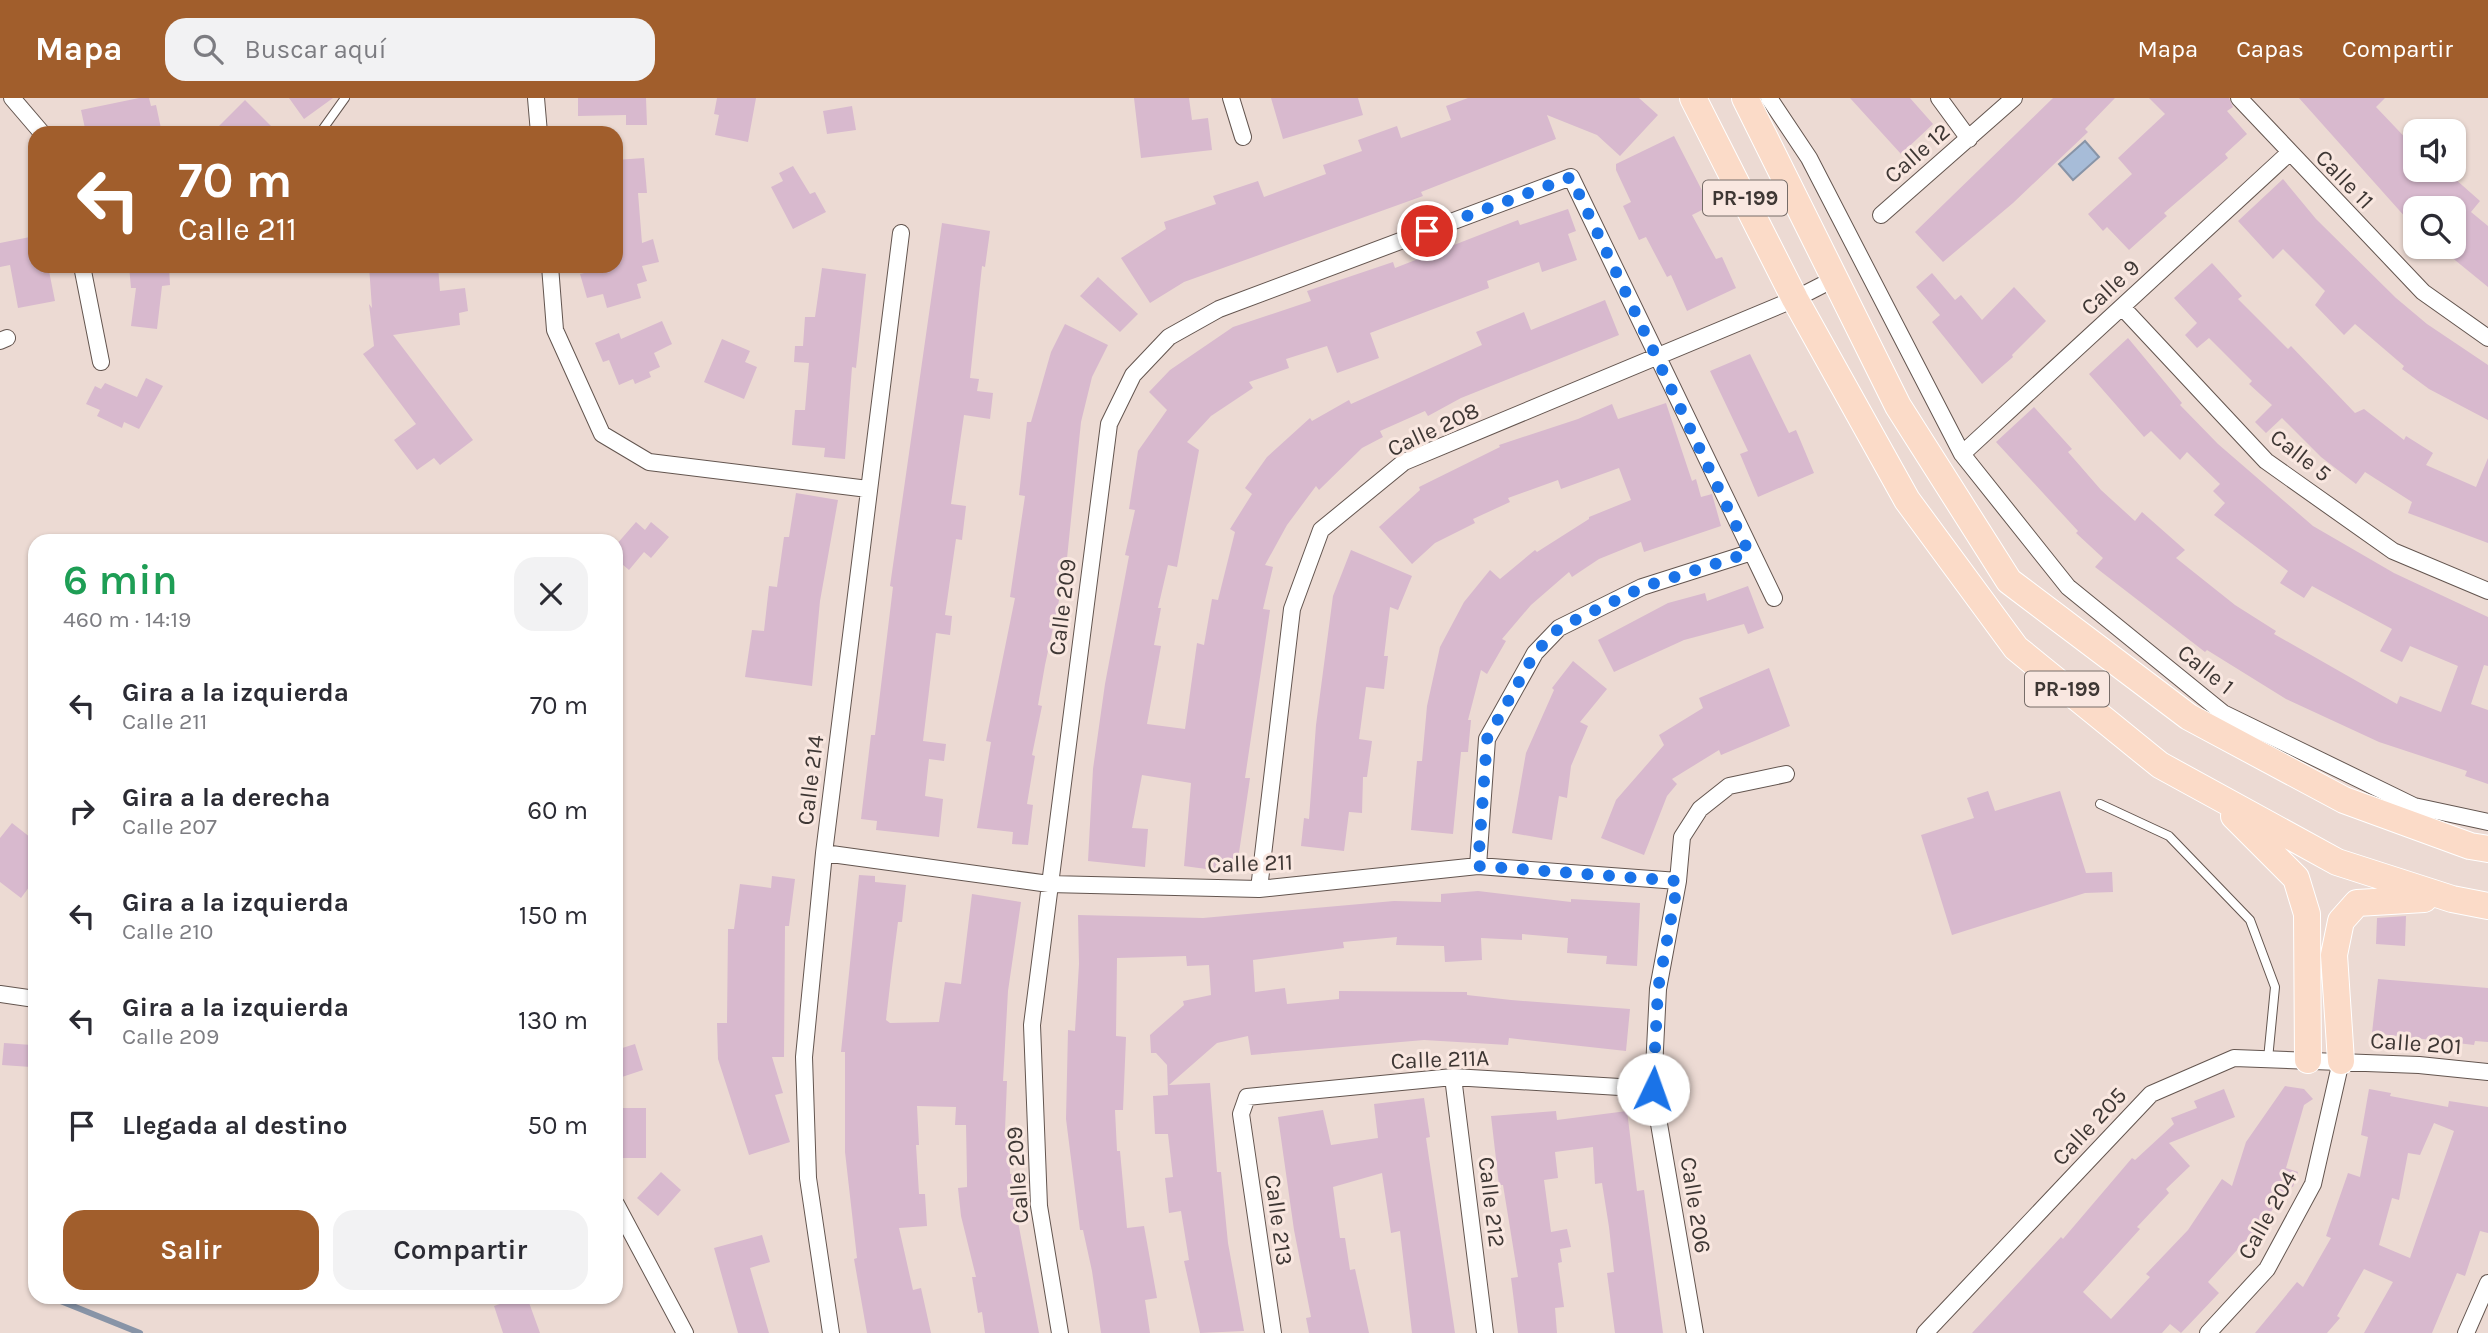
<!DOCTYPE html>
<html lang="es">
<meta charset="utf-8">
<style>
:root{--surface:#fff;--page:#f2f2f3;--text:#2b2b33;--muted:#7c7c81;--accent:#a15e2c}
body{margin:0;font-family:Karla,sans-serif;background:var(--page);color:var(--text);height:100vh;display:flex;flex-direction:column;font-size:26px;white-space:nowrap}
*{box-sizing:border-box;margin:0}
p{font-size:23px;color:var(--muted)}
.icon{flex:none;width:38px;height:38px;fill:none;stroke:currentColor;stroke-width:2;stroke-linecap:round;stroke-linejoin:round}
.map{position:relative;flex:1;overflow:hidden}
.side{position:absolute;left:28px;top:436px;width:595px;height:770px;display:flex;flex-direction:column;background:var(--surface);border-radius:21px;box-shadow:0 2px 5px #0004}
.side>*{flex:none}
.top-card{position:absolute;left:28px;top:28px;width:595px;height:147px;border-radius:21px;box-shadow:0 2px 5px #0004;background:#a15e2c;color:#fff;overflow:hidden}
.controls{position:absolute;left:2403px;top:21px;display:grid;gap:14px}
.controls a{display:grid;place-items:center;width:63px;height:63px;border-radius:14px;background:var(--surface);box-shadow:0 2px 5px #0004;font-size:35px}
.pin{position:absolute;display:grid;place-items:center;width:60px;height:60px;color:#fff;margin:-30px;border:4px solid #fff;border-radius:50%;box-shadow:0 2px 7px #0007}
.me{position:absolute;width:77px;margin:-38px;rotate:3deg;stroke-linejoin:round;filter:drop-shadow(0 0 5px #0008)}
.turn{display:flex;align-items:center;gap:24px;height:147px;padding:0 35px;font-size:32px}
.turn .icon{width:91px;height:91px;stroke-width:2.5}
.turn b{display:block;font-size:49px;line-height:60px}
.round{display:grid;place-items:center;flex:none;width:74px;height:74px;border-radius:21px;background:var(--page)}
.head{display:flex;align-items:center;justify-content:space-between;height:119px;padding:0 35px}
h1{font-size:42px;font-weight:600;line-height:52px;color:#1e9e55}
.primary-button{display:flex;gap:14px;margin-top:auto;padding:14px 35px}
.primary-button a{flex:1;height:80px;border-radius:21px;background:var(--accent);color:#fff;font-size:28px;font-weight:600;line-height:80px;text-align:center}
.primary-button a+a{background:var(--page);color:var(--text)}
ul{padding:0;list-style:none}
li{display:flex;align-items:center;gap:21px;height:105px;padding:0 35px}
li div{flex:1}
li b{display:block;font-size:26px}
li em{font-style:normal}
header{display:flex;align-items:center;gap:42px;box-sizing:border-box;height:98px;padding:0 35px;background:var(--accent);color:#fff}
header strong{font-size:33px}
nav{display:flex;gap:38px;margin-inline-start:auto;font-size:24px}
.search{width:490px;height:63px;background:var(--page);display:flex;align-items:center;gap:18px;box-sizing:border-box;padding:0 24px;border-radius:21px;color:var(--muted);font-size:26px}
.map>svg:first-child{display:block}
.water{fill:#a7bcd8;stroke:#8894a7;stroke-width:2}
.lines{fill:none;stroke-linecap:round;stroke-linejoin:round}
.stream{stroke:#8894a7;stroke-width:6}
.building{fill:#d8b9ce;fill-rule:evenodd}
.service-casing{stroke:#63554f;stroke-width:10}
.minor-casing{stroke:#63554f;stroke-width:18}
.primary-casing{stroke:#fff;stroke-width:28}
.service{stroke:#fff;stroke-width:8}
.minor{stroke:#fff;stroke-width:16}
.primary{stroke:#fbdbc8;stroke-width:26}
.route{stroke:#1a73e8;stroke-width:12;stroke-dasharray:0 21.6}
.labels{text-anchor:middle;stroke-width:6;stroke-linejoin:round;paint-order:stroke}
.shield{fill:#f9e7e0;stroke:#766c68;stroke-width:2}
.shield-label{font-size:21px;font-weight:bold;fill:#3e3734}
.street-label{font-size:23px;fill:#3e3734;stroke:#f9e7e0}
</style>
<header>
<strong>Mapa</strong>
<div class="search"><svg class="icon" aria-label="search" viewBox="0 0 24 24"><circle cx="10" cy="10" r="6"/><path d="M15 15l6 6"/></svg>Buscar aquí</div>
<nav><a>Mapa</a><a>Capas</a><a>Compartir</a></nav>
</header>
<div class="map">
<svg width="2488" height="1235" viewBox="0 0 2488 1235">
<rect width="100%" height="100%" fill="#ecdad3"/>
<!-- water -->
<path class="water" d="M2085 43 2099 59 2073 82 2059 66Z"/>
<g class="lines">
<!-- stream -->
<path class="stream" d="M58 1202 140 1235"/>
</g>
<!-- building -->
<path class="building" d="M139 0H149L151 8 156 7 162 35H86L81 12Z
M289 0H333L304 21Z
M578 0H646L647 27H626V17L578 18Z
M717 0H756L748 44 715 37 719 17 714 16Z
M1134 0H1189L1192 22 1208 20 1212 52 1141 60Z
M1271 0H1358L1363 17 1283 41Z
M1468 0H1639L1658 17 1620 58 1597 37 1547 17 1556 41 1421 94 1423 98 1184 184 1150 205 1121 160 1166 131 1164 124 1216 106 1213 98 1258 83 1264 99 1326 76 1323 67 1362 53 1358 42 1397 28 1401 40 1451 22 1446 8Z
M1850 0H1910L1933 26 1901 56Z
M2053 0H2115L2085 31 2088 34 2013 105 1943 164 1915 134Z
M2149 0H2229L2233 9 2227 13 2247 36 2225 56 2228 60 2164 115 2167 118 2129 152 2107 129 2103 133 2088 116 2132 76 2118 60 2165 16Z
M2299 0H2385L2376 9 2415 50V72H2445L2480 103 2471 114 2488 128V189L2439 149H2454V110H2415V130Z
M245 2 278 35H212Z
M852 8 856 32 827 36 823 13Z
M1674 38 1710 108 1692 117 1716 161 1722 159 1736 190 1687 213 1671 177 1667 179 1646 139 1639 142 1623 108 1631 104 1616 72V66Z
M644 60 647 95H638L642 145 653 141 659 164 642 168 647 183 637 186 641 200 607 210 603 196 587 200 580 176 616 168V62Z
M793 68 810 96 815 94 826 114 793 131 771 89 783 83 779 75Z
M2283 81 2316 121 2396 200 2427 226 2488 267V322L2429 291 2402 271 2404 268 2355 226 2344 237 2315 207 2325 193 2283 151 2273 161 2238 123Z
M1568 111 1576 133 1568 136 1577 162 1542 174 1539 164 1487 183 1489 190 1370 235 1379 260 1337 275 1327 248 1286 261 1289 270 1249 284 1253 290 1211 318 1187 344 1199 352 1177 469 1168 467 1158 510H1161L1154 547 1161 548 1147 626 1185 631 1197 545 1204 547 1212 501 1218 502 1235 434 1230 431 1252 396 1245 390 1267 359 1310 320 1312 323 1349 302 1351 306 1482 247 1476 234 1524 214 1531 232 1605 202 1619 237 1461 300 1428 318 1425 313 1380 333 1383 339 1362 350 1319 392 1316 388 1287 427 1265 467 1273 469 1263 511 1270 512 1245 680H1250L1236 775 1184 768 1191 685 1142 677 1132 730 1148 731 1145 769 1088 763 1093 671 1105 586 1129 458 1125 457 1135 412 1129 411 1138 353 1167 312 1149 294 1170 272 1233 229 1311 203 1307 193 1393 164 1395 170 1518 122 1520 127Z
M942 125 990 133 985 169 982 168 970 280 979 281 977 293 993 295 990 321 964 317 951 406 966 408 962 442 956 441 945 517 952 518 950 537 936 535 923 643 946 646 944 663 929 661 925 698 943 701 939 739 876 732 877 723 861 721 871 637H875L893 489 890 488Z
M35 138V168H48L55 203 18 210 10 167 0 169V145Z
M2212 165 2242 198 2238 201 2288 251 2291 248 2355 315 2364 311 2404 342 2406 338 2433 355 2426 367 2476 389 2488 360V445L2408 415 2412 404 2365 374 2356 386 2321 359 2282 320 2266 335 2255 324 2272 307 2249 286 2252 283 2209 240 2197 250 2185 237 2197 225 2174 200Z
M129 168H169L170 187 162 188 157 231 131 228 136 190H131Z
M369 168H438L440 193 465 190 468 213 459 215 460 227 393 237 473 342 440 367 434 360 417 372 394 342 416 326 363 256 374 248 369 206 372 210Z
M822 170 866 176 856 270 852 269 845 361 824 359 825 350 792 347 795 312H805L809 265 794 264 795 248H803L805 219H815Z
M1932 175 1955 202 1961 197 1982 222 2014 189 2046 223 2012 257 2013 259 1982 286 1932 224 1940 217 1916 189Z
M1098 179 1138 216 1120 234 1080 198Z
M662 223 672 246 654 255 660 269 649 274 651 279 635 286 633 281 619 287 609 262 603 264 595 245 619 235 621 241Z
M1065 226 1108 247 1092 279 1081 324 1066 470 1045 567 1038 607 1042 608 1032 657 1035 658 1027 706 1033 707 1028 747 1012 746 1013 734 977 730 991 644 986 643 1015 500 1010 499 1025 398 1019 397 1027 324H1031L1051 254Z
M2128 240 2182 305 2180 307 2218 346 2313 428 2394 475 2488 519V568L2484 567 2471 606 2488 612V686L2465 678 2467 673 2379 644 2286 601 2207 552 2205 554 2095 469 2103 460 2076 435 2078 433 1996 344 2034 309 2072 351 2068 354 2101 392 2135 423 2142 414 2185 452 2176 460 2235 507 2276 533 2274 536 2397 606 2400 598 2441 614 2458 568 2410 548 2402 564 2380 553 2392 531 2312 488 2304 500 2280 485 2288 473 2214 417 2225 405 2213 393 2220 386 2187 354 2180 362 2151 333 2144 339 2089 276Z
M722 241 750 253 745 264 757 269 744 301 704 284Z
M1750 256 1789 335 1796 332 1814 375 1758 399 1740 356 1748 353 1710 273Z
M146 280 163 288 139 331 124 324 122 330 97 318 100 312 86 306 95 288 101 291 105 285 137 299Z
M1666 305 1692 383 1696 381 1701 399 1712 396 1721 428 1644 454 1641 444 1599 461 1572 479 1569 474 1531 507 1502 541 1506 543 1487 576 1481 572 1468 622H1471L1468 654H1461L1453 736 1411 732 1417 663H1422L1427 608 1440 549 1464 504 1490 472 1500 481 1535 452 1537 454 1589 421V419L1631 402 1619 370 1561 391 1558 382 1508 400 1510 404 1473 421 1475 425 1435 445 1412 466 1379 429 1420 392 1419 389 1500 349 1499 347 1578 321 1612 306 1618 321Z
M796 395 838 402 820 503 812 588 745 579 752 532 764 533 769 488 777 489 784 439H789Z
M636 424 645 432 651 424 669 439 651 460 644 454 629 472 616 461V447Z
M1351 452 1412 478 1398 512 1390 509 1384 558H1388L1384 591 1366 589 1359 641 1372 643 1367 679H1363L1362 715 1349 714 1344 753 1301 748 1304 720 1309 721 1316 627 1333 498Z
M1748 488 1764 530 1748 536 1744 526 1684 542 1614 574 1598 542 1668 505 1705 495 1707 503Z
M1573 563 1607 591 1580 624 1588 628 1571 668 1567 700 1559 698 1552 742 1512 735 1526 655 1554 592 1552 590Z
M1769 570 1790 628 1721 657 1719 652 1672 681 1677 686 1667 698 1644 757 1601 740 1616 702 1664 647 1659 637 1703 610 1699 600Z
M1988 693 1995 713 2060 693 2086 775 2112 774 2113 794 2085 795 1952 837 1921 737 1974 720 1967 700Z
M12 725 35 743V781L21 800 0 784V740Z
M859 777 875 778V784L906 787 902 824H898L892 870 886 922 890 925 939 924 945 884 961 886 972 796 1021 804 1008 893 1003 983H1007L1005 1032H1009L1010 1076H1014L1019 1129 1039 1235H985L982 1214 978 1215 972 1179H976L961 1118 958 1090 967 1089V1080L966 1027H955L956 1009 917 1008 919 1047H916L919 1096H925L927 1128 899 1130 913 1192 921 1190 931 1235H867L854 1161 857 1160 845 1054V954H841Z
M772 778 795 781 789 828H785L784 959H772L783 995 775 997 790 1044 749 1057 718 961 717 925H727L728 831H734L740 786 771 790Z
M1478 793 1571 804V801L1640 805 1637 868 1606 866 1607 858 1567 855 1568 840 1522 836V842L1481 840 1482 862 1445 864 1444 848 1396 847 1397 839 1343 844 1344 850 1253 862 1255 894 1285 890 1287 906 1339 901V893L1467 894V897L1511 902 1630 911 1626 953 1509 940 1508 947 1424 942 1251 957 1248 938 1217 945 1169 987 1210 985 1217 1074H1221L1228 1145 1244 1233 1200 1235 1184 1163 1189 1162 1181 1113 1169 1115 1165 1080 1173 1079 1168 1036H1155L1153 998 1168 997 1167 967 1156 955H1151L1150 937 1184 907 1183 903 1211 897 1209 867 1187 868 1186 858 1117 860 1116 938 1126 939 1123 1012H1115L1117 1053H1120L1127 1130 1144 1128 1157 1200 1145 1202 1150 1235H1101L1092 1173 1083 1132H1080L1066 1021 1068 932 1075 933 1079 866 1078 817 1203 820 1394 803 1441 804V796Z
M2406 818 2405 848 2376 846 2377 820Z
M2378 881 2488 890V944L2475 943 2474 947 2372 935Z
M4 945 32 947 31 969 2 967Z
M635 946 643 972 616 981V952Z
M2285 988 2304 991 2313 1001 2304 1007 2286 1070 2298 1074 2293 1089 2288 1087 2282 1104 2278 1103 2251 1144 2247 1141 2208 1184 2219 1195 2181 1235 2170 1226 2162 1235H1972L2061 1139 2063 1141 2132 1060 2135 1062 2174 1026 2171 1020 2197 1010 2194 1003 2224 991 2235 1019 2169 1045 2190 1068 2166 1091 2169 1095 2137 1129 2140 1131 2083 1194 2111 1221 2150 1179 2146 1176 2188 1132 2222 1081 2232 1088 2246 1044Z
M2369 991 2391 995 2390 998 2448 1009 2449 1003 2488 1009V1135L2480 1133 2465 1178 2457 1175 2432 1235H2364L2393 1184 2364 1171 2337 1218 2340 1220 2327 1235H2255L2297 1184 2303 1189 2331 1140 2326 1138 2348 1075 2360 1079 2368 1039 2361 1037ZM2434 1025 2454 1033 2410 1160 2379 1147 2392 1100 2399 1102 2408 1055 2420 1057Z
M1424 1000 1430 1039 1426 1040 1455 1235H1412L1400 1133 1391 1135 1382 1075 1333 1089 1340 1140H1345L1350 1172 1355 1171 1369 1235H1309L1306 1220 1311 1219 1294 1132 1278 1019 1323 1012 1331 1047 1378 1040 1374 1006Z
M616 1010H646V1060H616Z
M1556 1013 1557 1022 1627 1013 1637 1093 1644 1092 1663 1235H1615L1607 1175 1614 1174 1609 1129 1602 1085 1595 1086 1593 1049 1555 1054 1558 1080 1544 1082 1551 1134 1567 1131 1571 1149 1560 1151 1562 1164 1558 1165 1564 1209 1555 1210 1557 1235H1518L1511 1180 1518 1179 1503 1087H1499L1491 1018Z
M661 1074 681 1092 658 1118 637 1100Z
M762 1137 770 1164 750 1170 769 1235H738L714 1150Z
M520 1199H527L540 1235H503L494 1208Z"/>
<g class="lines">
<!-- service casing -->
<g class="service-casing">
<path id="service" d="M320 35 345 0
M2100 706 2169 738 2250 822 2275 889 2268 961"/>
</g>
<!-- minor casing -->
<g class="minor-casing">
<path id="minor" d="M12 0 42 35
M536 0 539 35
M1231 0 1243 39
M1769 0 1809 60 1962 356 2068 489 2223 615 2414 708 2488 724
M1939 0 1969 41
M2239 0 2423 194 2488 240
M1881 117 2014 0
M82 168 101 264
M550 168 555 232 602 336 649 364 868 391
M2122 209 2266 363 2393 453 2488 493
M0 243 7 240
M1962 356 2289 55
M824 755 1049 786 1259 791 1478 768 1678 783
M1478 768 1487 641 1535 555 1559 530 1642 489 1749 455
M1259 791 1292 511 1321 432 1404 364 1795 201 1836 180
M0 896 35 901
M1453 979 1485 1235
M616 1106 685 1235
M831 1235 808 1080 804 959 824 755 901 135
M1060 1235 1039 1108 1032 927 1109 326 1133 277 1169 239 1219 211 1571 79 1774 500
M1273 1235 1241 1016 1247 999 1453 979 1653 991
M1695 1235 1653 991 1658 891 1678 783 1682 739 1700 711 1729 688 1786 676
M1925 1235 2151 996 2234 960 2419 967 2488 974
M2208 1235 2267 1171 2313 1086 2341 963
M2466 1235 2488 1185"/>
</g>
<!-- primary casing -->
<g class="primary-casing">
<path id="primary" d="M1693 0 1795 201 1907 402 2016 550 2160 667 2337 764 2452 801 2488 808
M1745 0 1898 308 2009 483 2189 619 2344 702 2470 748 2488 751
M2234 718 2296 780 2307 816 2308 962
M2341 963 2334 857 2341 823 2357 805 2424 801"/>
</g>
<!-- service -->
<use href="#service" class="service"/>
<!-- minor -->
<use href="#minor" class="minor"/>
<!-- primary -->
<use href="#primary" class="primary"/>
</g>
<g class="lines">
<!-- route -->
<path class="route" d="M1427 133 1571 79 1749 455 1643 489 1559 530 1535 555 1487 641 1478 768 1678 783 1658 891 1653 991"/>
</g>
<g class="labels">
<!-- shield labels -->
<g class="shield">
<rect x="1703" y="82.5" width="84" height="35" rx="5"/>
<rect x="2025" y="573.5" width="84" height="35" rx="5"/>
</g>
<g class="shield-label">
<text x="1745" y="107">PR-199</text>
<text x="2067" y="598">PR-199</text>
</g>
<!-- street labels -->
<g class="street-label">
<text transform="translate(1917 55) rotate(-41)" y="8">Calle 12</text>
<text transform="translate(2345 81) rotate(46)" y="8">Calle 11</text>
<text transform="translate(2110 189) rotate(-43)" y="8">Calle 9</text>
<text transform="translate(1433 331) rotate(-25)" y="8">Calle 208</text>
<text transform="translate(2301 357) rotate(38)" y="8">Calle 5</text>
<text transform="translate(1062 509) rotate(-83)" y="8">Calle 209</text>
<text transform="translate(2206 571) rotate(39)" y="8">Calle 1</text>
<text transform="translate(810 682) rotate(-83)" y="8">Calle 214</text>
<text transform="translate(1250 765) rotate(-2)" y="8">Calle 211</text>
<text transform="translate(2416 945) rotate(4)" y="8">Calle 201</text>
<text transform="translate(1440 961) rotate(-2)" y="8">Calle 211A</text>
<text transform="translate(2089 1028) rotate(-47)" y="8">Calle 205</text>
<text transform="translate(1017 1077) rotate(-94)" y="8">Calle 209</text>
<text transform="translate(1492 1104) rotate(83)" y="8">Calle 212</text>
<text transform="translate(1696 1107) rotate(81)" y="8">Calle 206</text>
<text transform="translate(2267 1117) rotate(-61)" y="8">Calle 204</text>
<text transform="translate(1279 1122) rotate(82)" y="8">Calle 213</text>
</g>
</g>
</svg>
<div class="controls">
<a><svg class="icon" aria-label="sound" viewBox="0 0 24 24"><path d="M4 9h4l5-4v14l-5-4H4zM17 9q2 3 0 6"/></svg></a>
<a><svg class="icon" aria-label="search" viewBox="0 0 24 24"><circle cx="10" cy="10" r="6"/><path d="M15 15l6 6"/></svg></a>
</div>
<div class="pin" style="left:1427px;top:133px;background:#d93025"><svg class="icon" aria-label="arrive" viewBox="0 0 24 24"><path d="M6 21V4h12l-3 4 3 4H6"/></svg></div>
<svg class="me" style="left:1653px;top:991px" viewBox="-20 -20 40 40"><circle r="19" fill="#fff"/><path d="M0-13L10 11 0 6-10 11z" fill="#1a73e8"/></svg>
<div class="top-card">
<div class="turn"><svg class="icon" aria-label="left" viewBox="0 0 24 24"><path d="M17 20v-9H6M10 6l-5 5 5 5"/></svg><div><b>70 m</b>Calle 211</div></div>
</div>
<section class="side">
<div class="head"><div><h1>6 min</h1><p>460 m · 14:19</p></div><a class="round"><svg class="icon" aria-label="close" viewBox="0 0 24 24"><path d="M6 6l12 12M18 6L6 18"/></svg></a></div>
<ul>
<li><svg class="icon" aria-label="left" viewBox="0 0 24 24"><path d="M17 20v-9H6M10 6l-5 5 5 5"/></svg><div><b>Gira a la izquierda</b><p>Calle 211</p></div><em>70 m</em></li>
<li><svg class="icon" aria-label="right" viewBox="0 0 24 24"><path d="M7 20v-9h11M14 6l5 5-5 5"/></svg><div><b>Gira a la derecha</b><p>Calle 207</p></div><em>60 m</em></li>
<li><svg class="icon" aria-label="left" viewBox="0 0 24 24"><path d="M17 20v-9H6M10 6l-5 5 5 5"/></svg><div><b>Gira a la izquierda</b><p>Calle 210</p></div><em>150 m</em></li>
<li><svg class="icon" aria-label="left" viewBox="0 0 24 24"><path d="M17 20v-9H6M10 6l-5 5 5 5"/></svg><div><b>Gira a la izquierda</b><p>Calle 209</p></div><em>130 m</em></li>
<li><svg class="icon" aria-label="arrive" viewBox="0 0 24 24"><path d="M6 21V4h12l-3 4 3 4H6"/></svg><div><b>Llegada al destino</b></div><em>50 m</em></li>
</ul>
<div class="primary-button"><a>Salir</a><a>Compartir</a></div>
</section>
</div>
